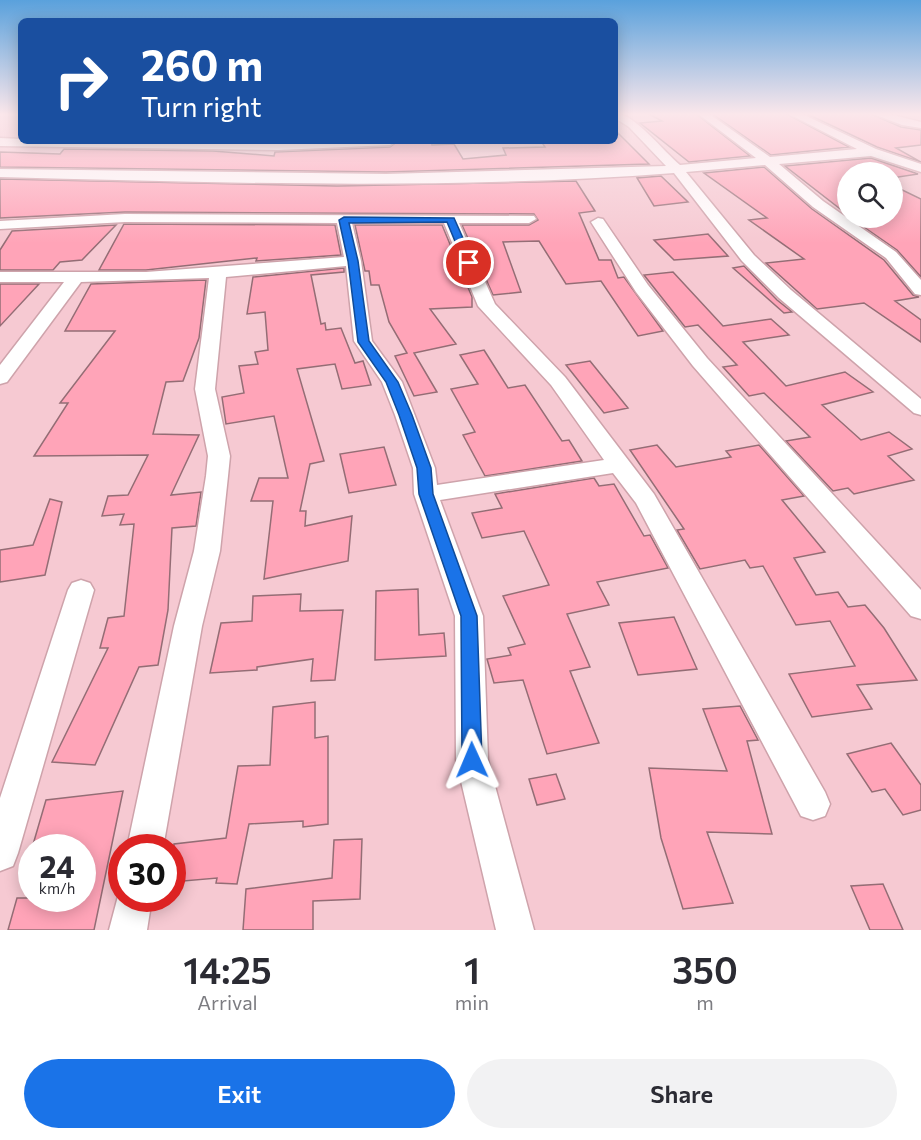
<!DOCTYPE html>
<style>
:root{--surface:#fff;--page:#f2f2f3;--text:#2b2b33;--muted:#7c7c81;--accent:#1a73e8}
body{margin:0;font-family:Commissioner,sans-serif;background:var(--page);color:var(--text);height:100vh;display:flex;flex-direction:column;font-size:22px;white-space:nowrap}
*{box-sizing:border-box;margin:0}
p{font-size:20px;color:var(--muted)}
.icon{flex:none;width:33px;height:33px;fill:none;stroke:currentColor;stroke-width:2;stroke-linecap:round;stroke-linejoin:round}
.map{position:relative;height:930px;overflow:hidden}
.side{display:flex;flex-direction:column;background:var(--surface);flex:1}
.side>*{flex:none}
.top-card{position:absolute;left:18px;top:18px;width:600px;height:126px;border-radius:9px;box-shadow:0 3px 15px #0003;background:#1a4fa0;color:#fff;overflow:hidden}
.buttons{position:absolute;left:837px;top:162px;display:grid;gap:12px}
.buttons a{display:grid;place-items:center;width:66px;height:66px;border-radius:50%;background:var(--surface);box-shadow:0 3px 15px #0003;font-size:30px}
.speed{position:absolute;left:18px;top:834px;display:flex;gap:12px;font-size:30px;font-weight:700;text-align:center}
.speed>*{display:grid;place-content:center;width:78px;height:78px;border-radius:50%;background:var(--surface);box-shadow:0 3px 15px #0003;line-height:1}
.speed small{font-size:15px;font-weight:400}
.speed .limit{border:9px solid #d22;background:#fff;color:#111}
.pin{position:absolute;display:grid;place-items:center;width:51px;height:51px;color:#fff;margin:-26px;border:3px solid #fff;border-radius:50%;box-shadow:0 2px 6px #0007}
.me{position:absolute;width:66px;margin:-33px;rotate:359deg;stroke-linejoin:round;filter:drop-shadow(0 0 4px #0008)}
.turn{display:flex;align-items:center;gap:21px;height:126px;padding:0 24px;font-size:27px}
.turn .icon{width:78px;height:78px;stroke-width:2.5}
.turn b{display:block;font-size:42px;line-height:51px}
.eta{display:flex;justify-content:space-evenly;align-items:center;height:102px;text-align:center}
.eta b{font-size:36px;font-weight:600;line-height:42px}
.button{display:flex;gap:12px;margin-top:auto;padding:12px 24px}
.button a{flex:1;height:69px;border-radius:36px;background:var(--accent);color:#fff;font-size:24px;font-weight:600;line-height:69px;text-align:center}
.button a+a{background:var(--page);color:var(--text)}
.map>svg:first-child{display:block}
.building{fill:#ffa4b8;stroke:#946d75;stroke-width:1.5}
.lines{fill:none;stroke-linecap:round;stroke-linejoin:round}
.street-casing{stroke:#cea3ab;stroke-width:3}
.street{fill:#fff;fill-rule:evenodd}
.route{fill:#1a73e8;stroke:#114b97;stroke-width:1.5}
</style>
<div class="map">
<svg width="921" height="930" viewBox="0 0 921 930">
<rect width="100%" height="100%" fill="#f6c9d2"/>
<!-- building -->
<path class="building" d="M647 113H695L750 156 689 162 640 123 662 121Z
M711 113H785L849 147 771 155Z
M805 113H869L901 127 921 130V145L896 148 921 162 877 147Z
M618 133 649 164 386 172 0 167V152L60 154 64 149 213 151 274 156 275 152 390 147 398 141H431L432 145 454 144 463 159 506 155 503 148 545 147 541 141H615Z
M871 158 918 174 892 178V172H848V215L785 166Z
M764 167 812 209 884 260 913 295 919 297 895 301 921 320V342L864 303 817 309 766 263 804 259 749 220 767 218 704 173Z
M661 176 688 202 654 206 637 178Z
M0 179 337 186 576 181 595 211 579 213 599 260H611L618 278 624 277 663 331 638 336 601 281 566 284 539 241 503 242 521 292 493 295 462 225H529L538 220 534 214 125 212 0 218Z
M892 185 921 199V277L897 250 851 218H892Z
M124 224 335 225 341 255 256 261 257 258 146 270H99Z
M116 225 82 260 60 262 53 270H0V250L12 231Z
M355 225H442L472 297V307L430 309 456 344 414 353 437 392 414 396 395 356 407 353 389 322 379 285H371L369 271H365Z
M708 234 728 256 674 260 654 240Z
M744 266 777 300 792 312 784 313 733 268Z
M344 268V272L311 275 321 324 325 323 326 330 341 328 355 363 363 361 371 385 342 389 335 364 297 369 324 461 310 464 300 511H306L305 526 352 516 348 561 264 579 273 501H251L259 478H288L274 416 226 424 222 397 244 393 239 366 258 364 255 352 268 350 265 312 247 314 253 277Z
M673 272 723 326 771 319 789 335 743 342 786 386 845 372 873 392 822 405 861 440 889 432 912 449 888 456 914 480 854 494 848 488 833 491 786 441 810 437 764 393 749 396 723 367 737 365 698 325 685 327 644 275Z
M206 280 199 338 183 381 166 382 153 434 199 435 171 495 201 492 196 526 172 528 168 610 158 665 139 667 95 765 52 762 108 648H100L108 618 124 616 134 524 120 525 124 514 102 516 108 496 128 495 148 455 34 456 68 403H60L115 331H65L91 284Z
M0 284H39L0 326Z
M484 350 508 388 525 385 562 441 569 440 582 461 485 476 463 435 475 432 451 389 478 384 460 355Z
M590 361 628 408 604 413 566 365Z
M657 445 676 467 731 457 726 451 759 445 804 496 782 500 825 552 794 558 816 595 838 592 848 607 865 605 884 628 917 680 857 685 872 709 812 717 789 674 855 666 830 621 796 625 763 566 750 568 745 560 700 569 677 530 684 529 630 450Z
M384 447 396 485 349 493 340 454Z
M594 478 599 486 614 484 644 536 650 535 668 568 597 582 609 605 567 614 590 667 570 671 599 743 547 754 523 680 494 683 487 659 511 655 508 648 525 644 503 596 549 585 524 531 482 538 472 513 502 508 495 494Z
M50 499 62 502 45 575 0 582V550L33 545Z
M418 589 419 635 444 633 446 656 375 660 376 591Z
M301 594 300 611 343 610 335 680 311 681 313 659 257 667V670L210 673 221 623 252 621 253 596Z
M674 617 697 669 638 675 619 623Z
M315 702V738L328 736V824L303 827V821L249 824 237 884 216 883 217 878 172 882 174 844 226 838 238 766 270 765 273 707Z
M740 706 758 740 747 741 772 834 707 832 733 903 683 909 661 838 649 768 727 771 703 709Z
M891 743 921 785V810L903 815 885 789 872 792 847 754Z
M556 774 565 799 537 805 529 779Z
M123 791 94 930H8L17 898H82V848H32L46 800Z
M362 839 360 899 313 901V930H243L246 889 332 878 334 840Z
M883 884 903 930H870L851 886Z"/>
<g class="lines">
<!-- street casing -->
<g class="street-casing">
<path id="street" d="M615 113C634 113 664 152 680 165L756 158 697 113H708L770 157 857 149 787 113H800L876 149 921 164V172L871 156 779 164 823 201 896 252 921 280V295L915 294 886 258 813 207 765 165 686 172 754 255 791 290 921 399V415L914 413 779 298 742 261 674 173C450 190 224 183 0 177V169L386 174 666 166 629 127 615 118Z
M871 113H885L921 122V128L902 125Z
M0 138 21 139V141H396L390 145 279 150 0 146Z
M125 214 534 216 536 219 529 223H459L495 304 565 377 654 494 825 792 830 804 825 816 813 820 801 816 636 503 613 473 440 500 483 616 488 760 534 930H496L456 760 455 616 414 494 413 468 395 415 382 382 354 341 346 266 226 277 215 389 230 456 228 476 220 551 202 626 163 848H127L174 626 194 551 206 476 208 456 195 389 209 278 81 282 7 382 0 384V365L64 282H0V272H146L344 257 337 223 125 222 0 229V221ZM352 223H444L478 306 551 385 604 460 437 485 435 468 402 382 372 341 361 261Z
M598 218 603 219 648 285 707 358 921 590V619L911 616 693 366 636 292 591 222Z
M81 580 90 583 94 590 18 853 13 866 0 871V798L68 590 72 583Z
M121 885 122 898H152L147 930H109Z"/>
</g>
<!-- street -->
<use href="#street" class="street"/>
</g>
<!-- sky -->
<linearGradient id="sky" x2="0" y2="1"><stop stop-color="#5aa1dc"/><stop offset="0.47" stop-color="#fbe7eb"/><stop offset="1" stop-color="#fbe7eb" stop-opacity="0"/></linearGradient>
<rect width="921" height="243" fill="url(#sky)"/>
<!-- route -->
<path class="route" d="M344 217 454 218 474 263 469 266 464 263 447 222 349 223 358 261 369 341 398 382 412 415 431 468 433 494 477 616 482 760 479 767 472 770 465 767 462 760 461 616 419 494 417 468 399 415 386 382 358 342 348 261 339 220Z"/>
</svg>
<div class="buttons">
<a><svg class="icon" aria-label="search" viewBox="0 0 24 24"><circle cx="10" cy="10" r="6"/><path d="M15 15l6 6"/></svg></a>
</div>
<div class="speed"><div>24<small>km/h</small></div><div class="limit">30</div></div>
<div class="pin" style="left:469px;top:263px;background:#d93025"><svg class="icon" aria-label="arrive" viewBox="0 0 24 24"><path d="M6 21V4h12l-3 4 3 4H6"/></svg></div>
<svg class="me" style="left:472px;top:760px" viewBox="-20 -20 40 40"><path d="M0-17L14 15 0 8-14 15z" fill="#1a73e8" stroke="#fff" stroke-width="4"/></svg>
<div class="top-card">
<div class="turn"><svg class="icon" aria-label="right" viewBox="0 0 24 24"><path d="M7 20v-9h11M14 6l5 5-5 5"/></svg><div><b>260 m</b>Turn right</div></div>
</div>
</div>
<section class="side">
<div class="eta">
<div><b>14:25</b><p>Arrival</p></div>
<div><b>1</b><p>min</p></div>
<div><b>350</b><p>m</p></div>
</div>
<div class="button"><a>Exit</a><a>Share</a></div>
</section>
